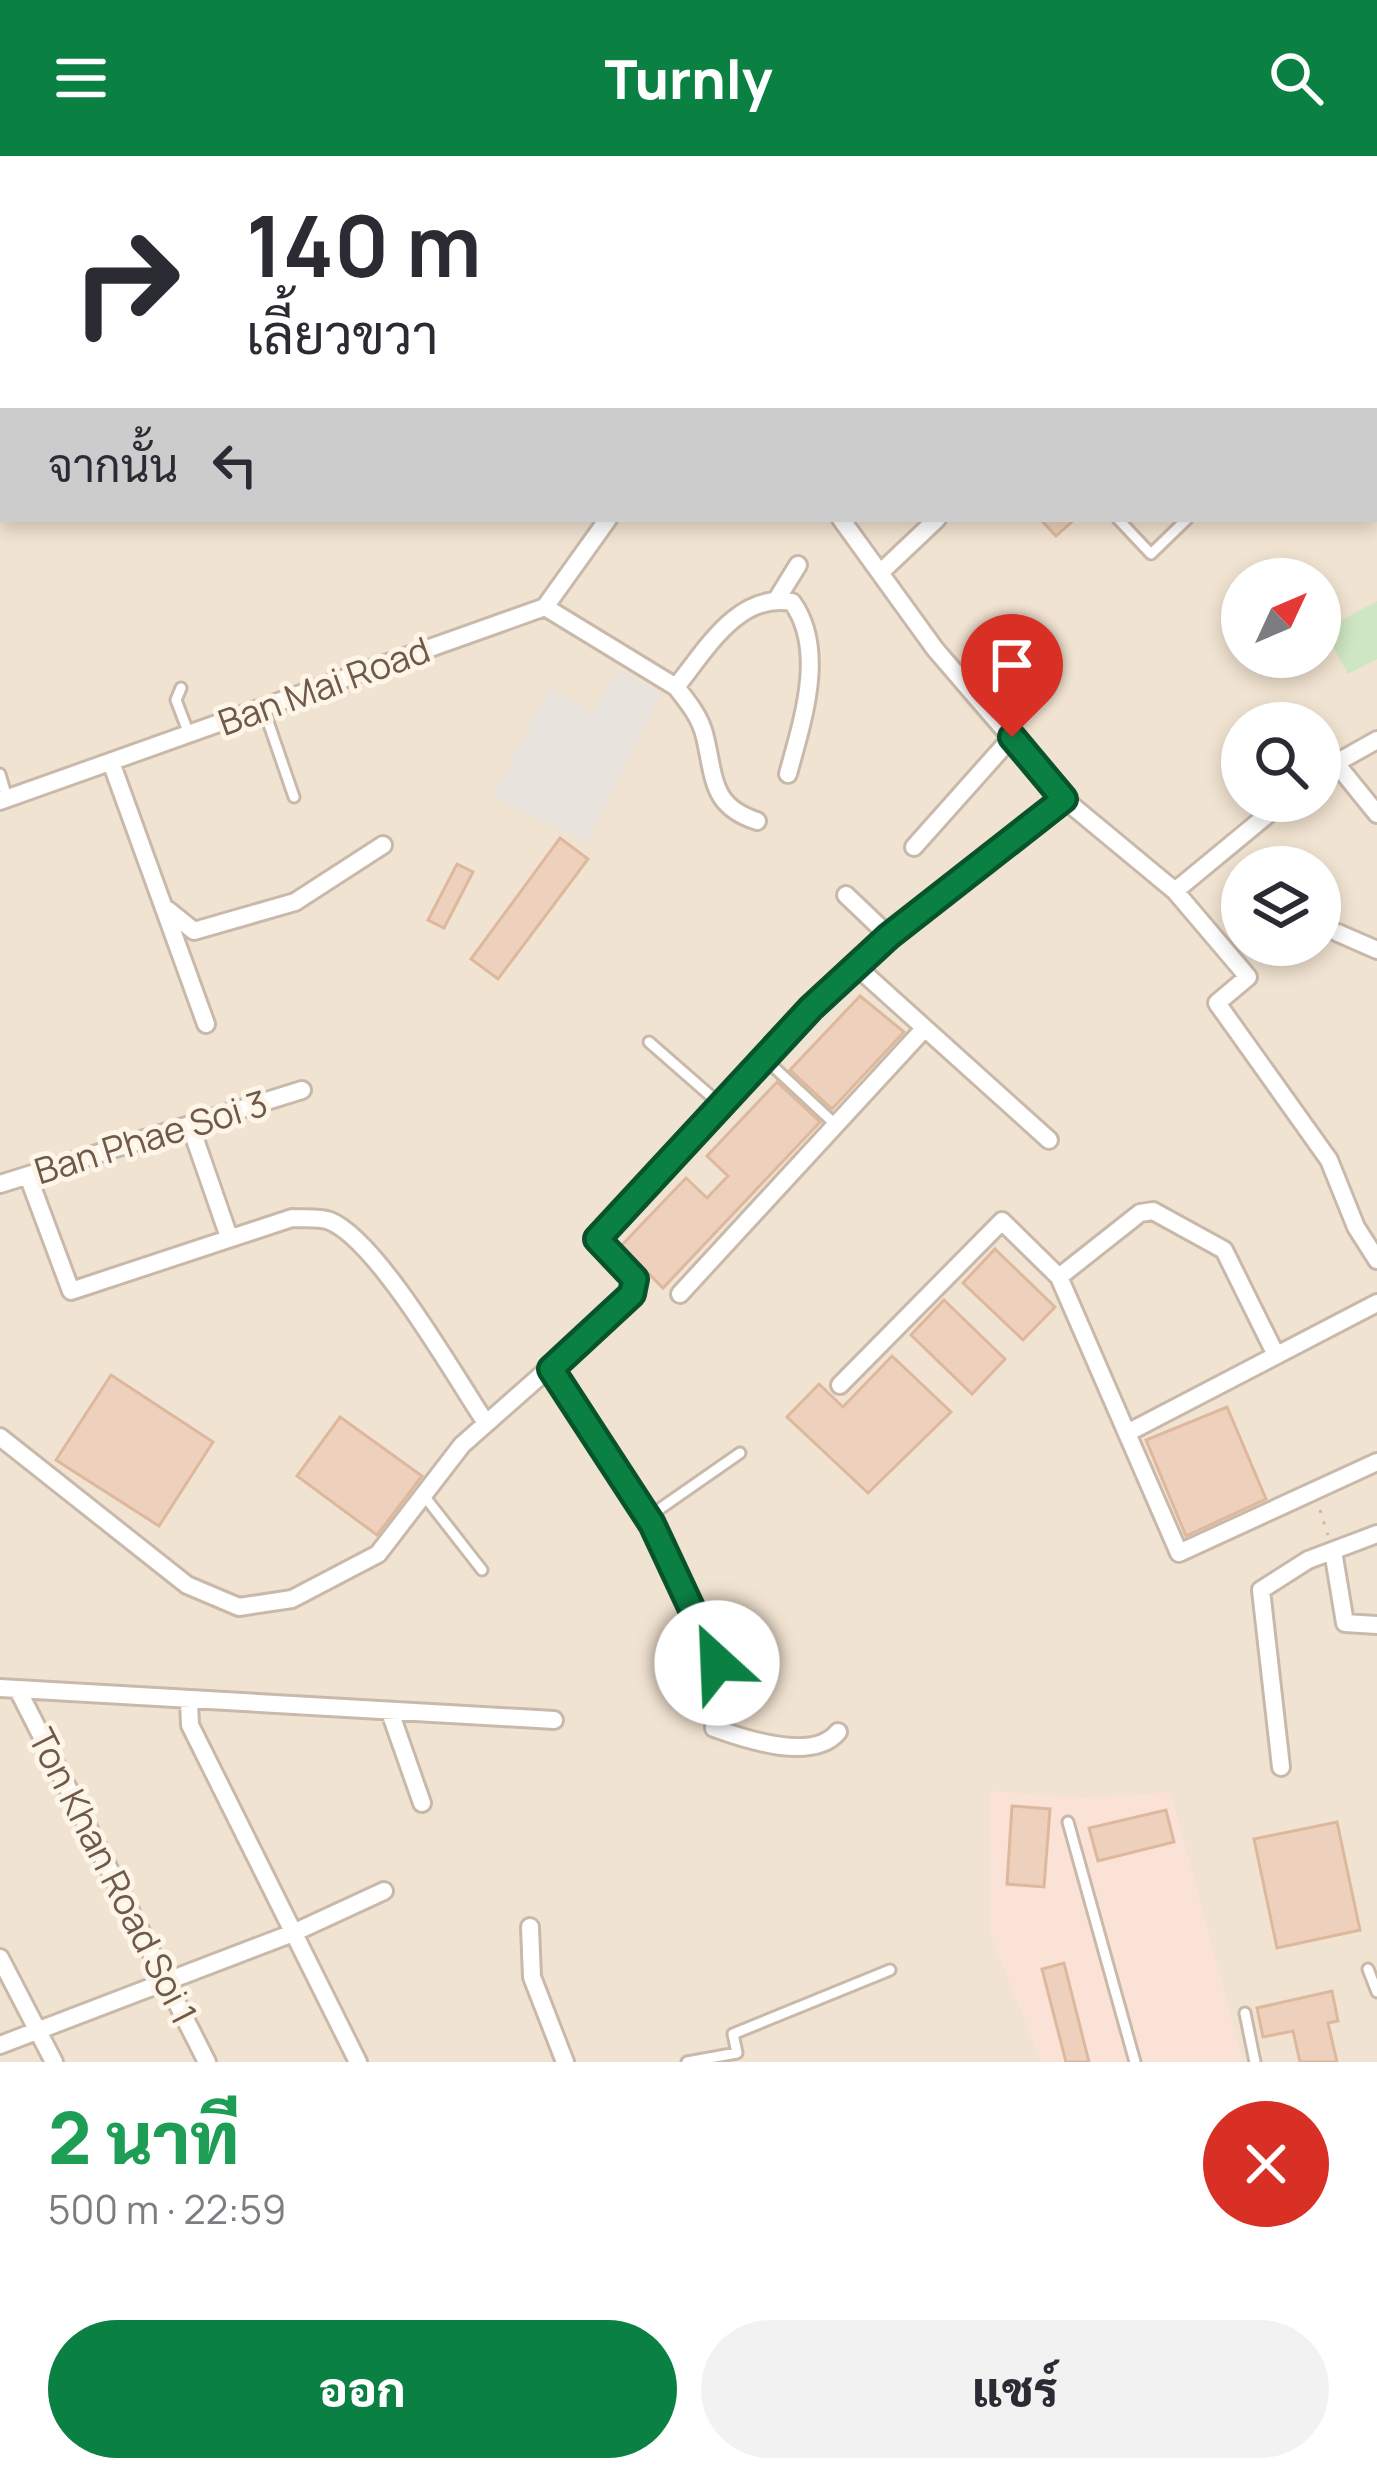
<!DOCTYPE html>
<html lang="th">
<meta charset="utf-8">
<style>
:root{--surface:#fff;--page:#f2f2f3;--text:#2b2b33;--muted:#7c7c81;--accent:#0b8043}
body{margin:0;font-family:Manrope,Sarabun,sans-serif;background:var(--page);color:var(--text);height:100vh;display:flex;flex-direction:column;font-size:45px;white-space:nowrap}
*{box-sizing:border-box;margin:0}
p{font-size:39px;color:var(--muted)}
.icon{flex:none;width:66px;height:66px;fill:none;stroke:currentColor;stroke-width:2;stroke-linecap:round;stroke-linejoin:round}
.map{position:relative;height:1906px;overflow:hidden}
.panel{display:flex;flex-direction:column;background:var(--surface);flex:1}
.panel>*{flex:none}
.banner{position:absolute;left:0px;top:0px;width:1377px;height:366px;box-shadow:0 6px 18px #0003;background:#fff;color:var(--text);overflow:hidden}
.needle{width:78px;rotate:46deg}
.tools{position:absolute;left:1221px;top:402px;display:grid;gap:24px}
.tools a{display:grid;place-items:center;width:120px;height:120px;border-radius:50%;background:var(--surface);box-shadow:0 6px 18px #0003;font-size:60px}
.pin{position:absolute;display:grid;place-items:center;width:102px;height:102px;color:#fff;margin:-123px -51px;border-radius:50% 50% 50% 0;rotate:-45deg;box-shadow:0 0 12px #0007}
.pin .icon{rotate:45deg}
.me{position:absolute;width:132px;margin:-66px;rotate:335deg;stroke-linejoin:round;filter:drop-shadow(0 0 9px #0008)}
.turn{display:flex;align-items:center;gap:42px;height:252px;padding:0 48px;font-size:54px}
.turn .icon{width:156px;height:156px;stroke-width:2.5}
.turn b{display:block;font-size:84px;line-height:102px}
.then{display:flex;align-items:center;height:114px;padding:0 48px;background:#0003;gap:24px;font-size:45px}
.round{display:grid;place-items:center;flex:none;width:126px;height:126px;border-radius:63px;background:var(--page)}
.headline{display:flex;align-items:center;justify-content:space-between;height:204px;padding:0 48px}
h1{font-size:72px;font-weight:800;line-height:90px;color:#1e9e55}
.cta{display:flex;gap:24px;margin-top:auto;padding:24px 48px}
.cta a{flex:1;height:138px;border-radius:72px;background:var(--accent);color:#fff;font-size:48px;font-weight:800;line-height:138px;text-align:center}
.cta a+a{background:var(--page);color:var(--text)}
header{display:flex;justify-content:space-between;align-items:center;height:156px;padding:0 48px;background:var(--accent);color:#fff;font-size:54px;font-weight:800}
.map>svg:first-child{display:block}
.residential{fill:#f1e3d1;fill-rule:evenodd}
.commercial{fill:#fae2d6}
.industrial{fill:#e9e3dd}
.green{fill:#cfe6c2}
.building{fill:#edd1bc;stroke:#deb89d;stroke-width:3}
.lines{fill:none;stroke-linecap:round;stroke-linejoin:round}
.service-casing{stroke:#c9b9aa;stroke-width:15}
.minor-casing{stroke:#c9b9aa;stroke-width:22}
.path{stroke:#d1b59f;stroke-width:3;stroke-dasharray:3 9;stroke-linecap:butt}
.service{stroke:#fff;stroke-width:9}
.minor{stroke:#fff;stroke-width:16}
.route-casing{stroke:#07532c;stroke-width:30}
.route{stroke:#0b8043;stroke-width:21}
.labels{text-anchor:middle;stroke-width:10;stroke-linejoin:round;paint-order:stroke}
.street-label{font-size:36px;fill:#6f594b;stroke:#fdf6e8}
</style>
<header><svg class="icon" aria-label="menu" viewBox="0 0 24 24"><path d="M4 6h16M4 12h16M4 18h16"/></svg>Turnly<svg class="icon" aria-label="search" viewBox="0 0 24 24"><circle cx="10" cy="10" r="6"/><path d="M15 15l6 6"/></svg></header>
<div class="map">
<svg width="1377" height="1906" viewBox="0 0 1377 1906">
<rect width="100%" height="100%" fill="#faf1e2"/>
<!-- residential -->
<path class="residential" d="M73 0H1377V1906H0V247L3 244V363H1374V3ZM1242 423H1320V501H1242ZM1242 567H1320V645H1242ZM1242 711H1320V789H1242Z"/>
<!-- commercial -->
<path class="commercial" d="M990 1635 1086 1642 1171 1636 1243 1906H1041L991 1780Z"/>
<!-- industrial -->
<path class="industrial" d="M618 513 661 537 587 686 492 641 550 532 593 557Z"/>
<!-- green -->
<path class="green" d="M1377 445V503L1348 518 1324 474Z"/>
<!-- building -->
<path class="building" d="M1040 363H1075L1056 380Z
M560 682 588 703 498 823 471 803Z
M457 708 473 716 444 772 428 764Z
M860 840 904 876 832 953 790 914Z
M777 926 820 966 663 1132 621 1090 686 1022 707 1042 728 1020 707 1000Z
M995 1093 1055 1151 1023 1184 963 1127Z
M944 1144 1005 1203 972 1238 911 1179Z
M892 1200 951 1256 868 1337 787 1261 819 1228 843 1251Z
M111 1219 213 1286 159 1370 56 1304Z
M1227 1251 1266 1343 1186 1380 1146 1284Z
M340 1261 422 1320 377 1379 297 1320Z
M1012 1650 1050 1653 1044 1731 1007 1728Z
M1166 1654 1174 1686 1098 1705 1089 1672Z
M1337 1666 1360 1774 1277 1792 1254 1683Z
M1064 1807 1089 1906H1066L1042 1813Z
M1332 1835 1338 1865 1328 1867 1337 1906H1300L1293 1875 1263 1881 1257 1852Z"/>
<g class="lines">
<!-- service casing -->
<g class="service-casing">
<path id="service" d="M1325 0 1328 3
M1213 3 1216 0
M1374 11 1377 10
M1374 66 1377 62
M1374 181 1377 184
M1118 363 1151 398 1187 363
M181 532 176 544 189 578
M263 551 294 641
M0 618 7 642
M649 886 721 949
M764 902 835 968
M425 1341 482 1414
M648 1361 740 1297
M1068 1666 1135 1906
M1368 1813 1377 1836
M1245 1857 1255 1906
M687 1906 737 1897 733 1878 890 1814"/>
</g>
<!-- minor casing -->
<g class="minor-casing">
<path id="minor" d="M61 0 63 3
M262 3 266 0
M580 3 581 0
M688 3 691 0
M940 3 942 0
M1308 3 1311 0
M841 363 935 493 1064 643 1175 735 1248 821 1217 847 1329 1004 1356 1071 1377 1104
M881 416 937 363
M777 443 798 409
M545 451 676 531C706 494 738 436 792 446 827 494 802 566 788 618
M676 531C688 546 701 562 705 581 715 623 711 650 757 665
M1334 605 1377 658
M111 606 206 868
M1320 616 1377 584
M0 645 545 451 608 363
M914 691 1012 581
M1175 735 1284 645
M846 739 889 780
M168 754 194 775 295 746 383 689
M1338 777 1377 794
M856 810 1049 984
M190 969 229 1081
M28 1020 71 1135 292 1062C304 1063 319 1061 330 1065 378 1085 454 1219 486 1267
M0 1028 302 934
M1059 1121 1179 1397 1377 1306
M680 1138 924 873
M551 1213 652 1368 717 1507 714 1572C747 1584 813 1606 838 1576
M840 1229 1002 1065 1059 1121 1140 1057 1153 1055 1224 1094 1276 1199
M1129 1276 1377 1147
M0 1281 187 1429 239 1451 292 1443 378 1398 462 1289 632 1139 635 1123 597 1083 811 852 889 780 1064 643
M1333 1395 1345 1467 1377 1469
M0 1532 554 1564
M18 1534 207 1906
M189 1546 190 1569 358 1906
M390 1556 422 1647
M1281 1611 1261 1434 1308 1404 1377 1378
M530 1771 532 1821 565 1906
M0 1802 54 1906
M0 1889 293 1777 384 1735"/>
</g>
<!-- path -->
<path class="path" d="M1320 1354 1328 1379"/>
<!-- service -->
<use href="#service" class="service"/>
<!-- minor -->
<use href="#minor" class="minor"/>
</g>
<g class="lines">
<!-- route casing -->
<g class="route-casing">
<path id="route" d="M717 1507 652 1368 551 1213 632 1138 635 1123 597 1083 811 852 889 780 1064 643 1012 581"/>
</g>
<!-- route -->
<use href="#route" class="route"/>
</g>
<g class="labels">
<!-- street labels -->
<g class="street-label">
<text transform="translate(324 530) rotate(-20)" y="13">Ban Mai Road</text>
<text transform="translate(151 981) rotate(-17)" y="13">Ban Phae Soi 3</text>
<text transform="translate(113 1720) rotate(63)" y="13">Ton Khan Road Soi 1</text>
</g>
</g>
</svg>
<div class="tools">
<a><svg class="needle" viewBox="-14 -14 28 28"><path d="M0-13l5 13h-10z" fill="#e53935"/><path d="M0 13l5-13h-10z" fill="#7c7c81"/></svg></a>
<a><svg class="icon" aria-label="search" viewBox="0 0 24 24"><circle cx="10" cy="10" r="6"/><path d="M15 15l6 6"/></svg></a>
<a><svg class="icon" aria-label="layers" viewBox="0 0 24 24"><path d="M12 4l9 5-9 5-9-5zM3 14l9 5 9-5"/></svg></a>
</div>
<div class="pin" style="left:1012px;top:581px;background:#d93025"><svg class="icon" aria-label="arrive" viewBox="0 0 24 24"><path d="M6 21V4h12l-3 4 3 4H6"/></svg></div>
<svg class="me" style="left:717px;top:1507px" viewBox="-20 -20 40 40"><circle r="19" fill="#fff"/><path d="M0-13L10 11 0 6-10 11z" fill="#0b8043"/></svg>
<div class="banner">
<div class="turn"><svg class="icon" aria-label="right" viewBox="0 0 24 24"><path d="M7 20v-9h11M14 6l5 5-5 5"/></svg><div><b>140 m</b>เลี้ยวขวา</div></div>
<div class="then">จากนั้น<svg class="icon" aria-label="left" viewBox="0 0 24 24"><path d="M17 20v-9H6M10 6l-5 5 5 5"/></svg></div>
</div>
</div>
<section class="panel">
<div class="headline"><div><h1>2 นาที</h1><p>500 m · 22:59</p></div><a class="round" style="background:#d93025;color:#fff"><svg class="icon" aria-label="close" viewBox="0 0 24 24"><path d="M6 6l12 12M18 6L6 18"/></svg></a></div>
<div class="cta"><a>ออก</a><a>แชร์</a></div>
</section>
